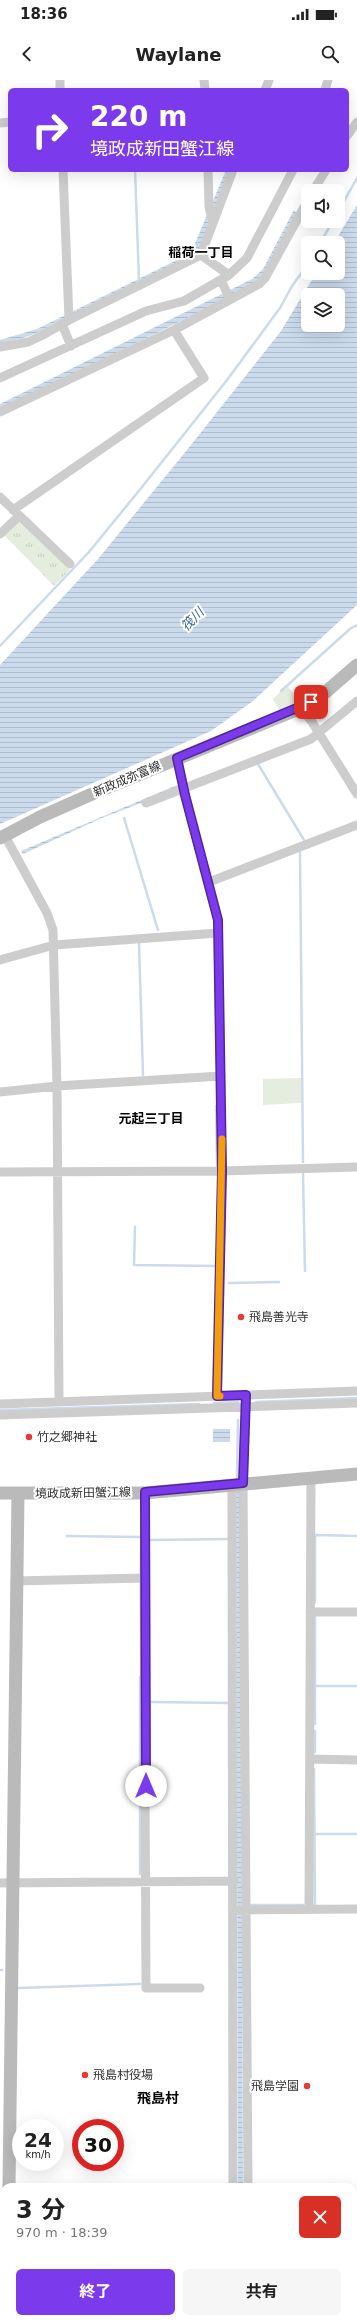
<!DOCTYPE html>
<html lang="ja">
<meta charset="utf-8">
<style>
:root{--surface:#fff;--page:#f6f6f6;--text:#222;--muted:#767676;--accent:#7c3aed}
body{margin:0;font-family:"DejaVu Sans","Noto Sans JP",sans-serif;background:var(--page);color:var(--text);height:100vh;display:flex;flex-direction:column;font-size:15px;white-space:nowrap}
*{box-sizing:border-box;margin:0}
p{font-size:13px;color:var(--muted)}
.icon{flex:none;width:22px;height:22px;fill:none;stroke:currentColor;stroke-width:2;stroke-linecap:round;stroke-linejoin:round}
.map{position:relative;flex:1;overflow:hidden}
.panel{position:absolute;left:0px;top:2103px;width:357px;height:140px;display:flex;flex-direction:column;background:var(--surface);border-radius:12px 12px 0 0;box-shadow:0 4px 16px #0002}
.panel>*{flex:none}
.top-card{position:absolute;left:8px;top:8px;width:341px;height:84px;border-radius:6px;box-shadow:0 4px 16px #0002;background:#7c3aed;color:#fff;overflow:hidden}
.fabs{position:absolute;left:301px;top:104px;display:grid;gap:8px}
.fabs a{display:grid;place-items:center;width:44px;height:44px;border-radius:6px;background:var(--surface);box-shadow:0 4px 16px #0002;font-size:20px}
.speed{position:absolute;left:12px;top:2039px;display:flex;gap:8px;font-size:20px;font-weight:700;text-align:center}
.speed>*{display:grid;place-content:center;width:52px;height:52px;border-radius:50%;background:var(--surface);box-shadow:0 4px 16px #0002;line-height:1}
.speed small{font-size:10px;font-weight:400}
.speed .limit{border:6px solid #d22;background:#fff;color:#111}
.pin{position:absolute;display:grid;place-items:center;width:34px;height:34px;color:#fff;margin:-17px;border-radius:8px;box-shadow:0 2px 6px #0006}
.me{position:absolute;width:44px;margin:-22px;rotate:0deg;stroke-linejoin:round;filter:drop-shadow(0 0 3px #0008)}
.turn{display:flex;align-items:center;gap:14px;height:84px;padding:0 16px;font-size:18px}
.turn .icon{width:52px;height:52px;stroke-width:2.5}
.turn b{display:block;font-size:28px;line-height:34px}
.round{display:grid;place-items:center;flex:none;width:42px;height:42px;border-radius:6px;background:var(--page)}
.head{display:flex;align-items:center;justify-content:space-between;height:68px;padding:0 16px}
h1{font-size:24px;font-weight:700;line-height:30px}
.primary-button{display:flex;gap:8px;margin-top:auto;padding:8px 16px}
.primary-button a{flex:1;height:46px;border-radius:6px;background:var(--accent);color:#fff;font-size:16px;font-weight:700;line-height:46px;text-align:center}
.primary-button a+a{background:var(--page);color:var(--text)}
.status{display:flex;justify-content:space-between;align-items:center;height:28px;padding:0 20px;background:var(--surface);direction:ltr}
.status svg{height:11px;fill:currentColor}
header{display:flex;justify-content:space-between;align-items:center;height:52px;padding:0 16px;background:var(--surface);font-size:18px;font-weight:700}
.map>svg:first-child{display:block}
.grass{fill:url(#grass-tufts)}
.garden{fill:#e4edde}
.water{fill:url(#water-rules);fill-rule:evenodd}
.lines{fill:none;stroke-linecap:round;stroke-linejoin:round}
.stream{stroke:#cbdbec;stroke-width:2.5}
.street{stroke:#cdcdcd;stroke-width:9}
.secondary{stroke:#bababa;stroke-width:13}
.route-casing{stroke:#51269a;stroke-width:10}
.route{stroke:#7c3aed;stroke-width:7}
.slow{stroke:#f59e0b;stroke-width:7}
.poi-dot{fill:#e53d34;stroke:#fff;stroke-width:1.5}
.labels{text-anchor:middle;stroke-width:4;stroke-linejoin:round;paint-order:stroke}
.street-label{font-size:12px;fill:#303030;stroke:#fff}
.poi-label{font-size:12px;fill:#303030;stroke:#fff;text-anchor:start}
.neighbourhood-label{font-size:13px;font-weight:bold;fill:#000;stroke:#fff}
.water-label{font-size:13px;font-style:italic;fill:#3d6793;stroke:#fff}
.quarter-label{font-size:14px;font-weight:bold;fill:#000;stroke:#fff}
</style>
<div class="status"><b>18:36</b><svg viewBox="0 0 49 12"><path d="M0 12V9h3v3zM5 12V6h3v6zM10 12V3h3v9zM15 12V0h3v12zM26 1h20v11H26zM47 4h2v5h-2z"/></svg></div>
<header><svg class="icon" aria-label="back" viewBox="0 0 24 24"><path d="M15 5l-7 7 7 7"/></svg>Waylane<svg class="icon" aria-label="search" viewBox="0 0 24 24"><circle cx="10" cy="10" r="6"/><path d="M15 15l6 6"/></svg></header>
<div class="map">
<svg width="357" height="2243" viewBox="0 0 357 2243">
<defs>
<pattern id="grass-tufts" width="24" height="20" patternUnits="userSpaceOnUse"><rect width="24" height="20" fill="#e4edde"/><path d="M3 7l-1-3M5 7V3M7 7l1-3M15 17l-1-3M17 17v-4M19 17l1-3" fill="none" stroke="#c4ccbf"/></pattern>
<pattern id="water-rules" width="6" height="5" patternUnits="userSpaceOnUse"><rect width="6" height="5" fill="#cbdbec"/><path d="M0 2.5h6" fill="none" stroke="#afbccb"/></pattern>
</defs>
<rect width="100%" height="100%" fill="#fff"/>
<!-- grass -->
<path class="grass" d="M20 440 70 490 54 506 4 455Z"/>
<!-- garden -->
<path class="garden" d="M287 605 301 624 281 633 273 619Z
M301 998V1023L263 1025V999Z"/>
<!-- water -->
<path class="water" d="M226 90H229L199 170 193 177 52 244C37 256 19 259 0 263V260L37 249 191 173Z
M357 125V525L253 621 211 651 0 744V585L98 479 191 365 281 251 316 193H338V163H334ZM308 215H338V245H308Z
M294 130 297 134 261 199 244 210 0 330V324L252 199 263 189Z
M177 705 180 708 102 738 23 774 21 771Z
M213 1349H230V1362H213Z
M240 1410 243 2107H238L236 1411Z"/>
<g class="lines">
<!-- stream -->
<path class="stream" d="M135 90 139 200
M338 132 357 98
M320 163 333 141
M0 566 89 472 142 407 227 300 280 228 292 206 308 184
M281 611 351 548 357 545
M258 684 304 760
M124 738 158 850
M300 772 303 1082
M139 863 143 995
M216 1026 217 1086
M303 1094 305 1191
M135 1147 134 1185 216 1186
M229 1203 279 1202
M256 1322 357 1318
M214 1323 238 1322V1325
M0 1330 199 1324
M237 1397 238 1340
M67 1456 139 1457
M149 1460 229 1459
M315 1522V1455L357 1456
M315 1537V1644
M315 1606H357
M150 1622 229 1623
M315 1651V1672
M314 1689 315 1825
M314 1754H357
M140 1794V1597
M251 1825H303
M0 1890H2
M18 1908 140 1904
M142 2239V2243"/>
<!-- street -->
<path class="street" d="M60 0V10
M204 0 205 10
M265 10 269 0
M325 10 328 0
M0 43 10 42
M347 56 357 42
M63 90 69 240
M208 90 209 127 213 143
M313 111 326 90
M229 195 201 175 233 90
M221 200 230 220
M62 244 71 266
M0 267 28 262 41 256 69 240 201 175
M0 298 146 231 184 221 229 195 247 178 293 90
M0 332 174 250
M0 417 70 484
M13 430 204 298 174 250 259 204 265 198 308 120
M0 454 19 436
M301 628 312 642 357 714
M177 678 185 715 218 840 222 1091 217 1316
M146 723 311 659 357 621
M5 756 47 833 53 850 57 1006 59 1321
M209 802 357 745
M0 880 54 865 218 853
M0 1012 57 1006 221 996
M0 1092 222 1091 357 1087
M246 1315 243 1403 248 2107
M0 1324 357 1311
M0 1335 357 1323
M232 1404 233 2107
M144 1498 145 1413
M15 1501 144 1498 146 1908H200
M310 1532H357
M310 1679 357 1680
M0 1803 234 1801
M309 1829 311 1397
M239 1830 357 1829
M353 2126H357
M0 2150H4
M147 2239V2243
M235 2239V2243
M249 2239V2243"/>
<!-- secondary -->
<path class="secondary" d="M0 758 40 737 92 714 301 628 320 617 357 585
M0 1413H145L357 1394
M9 2107 18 1414
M9 2239V2243"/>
</g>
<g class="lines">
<!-- route casing -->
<g class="route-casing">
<path id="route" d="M146 1706 145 1412 243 1403 246 1315 217 1316 222 1091 218 840 185 715 177 678 311 622"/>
</g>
<!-- route -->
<use href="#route" class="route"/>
<!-- slow -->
<path class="slow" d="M220 1316H217L222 1059"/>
</g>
<!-- markers -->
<g class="poi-dot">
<circle cx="241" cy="1237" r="4"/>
<circle cx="29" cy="1357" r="4"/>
<circle cx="85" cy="1995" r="4"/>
<circle cx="307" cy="2006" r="4"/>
</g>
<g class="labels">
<!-- street labels -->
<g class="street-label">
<text transform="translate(127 699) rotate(-23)" y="4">新政成弥富線</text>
<text transform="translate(83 1413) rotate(-1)" y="4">境政成新田蟹江線</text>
</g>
<!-- poi labels -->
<g class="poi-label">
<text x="249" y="1241">飛島善光寺</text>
<text x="37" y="1361">竹之郷神社</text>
<text x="93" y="1999">飛島村役場</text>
<text x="299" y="2010" text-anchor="end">飛島学園</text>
</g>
<!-- neighbourhood labels -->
<g class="neighbourhood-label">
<text x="201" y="177">稲荷一丁目</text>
<text x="151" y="1043">元起三丁目</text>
</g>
<!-- water labels -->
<g class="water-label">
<text transform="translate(192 539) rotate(-46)" y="5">筏川</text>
</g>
<!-- quarter labels -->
<g class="quarter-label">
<text x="158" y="2023">飛島村</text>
</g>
</g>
</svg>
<div class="fabs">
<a><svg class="icon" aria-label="sound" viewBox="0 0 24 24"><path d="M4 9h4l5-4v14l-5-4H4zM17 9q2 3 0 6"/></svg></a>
<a><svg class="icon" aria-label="search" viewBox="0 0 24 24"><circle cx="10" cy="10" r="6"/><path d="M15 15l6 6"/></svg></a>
<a><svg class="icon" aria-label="layers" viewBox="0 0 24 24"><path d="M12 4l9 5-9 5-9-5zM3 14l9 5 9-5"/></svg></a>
</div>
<div class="speed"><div>24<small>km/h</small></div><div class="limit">30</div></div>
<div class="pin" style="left:311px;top:622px;background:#d93025"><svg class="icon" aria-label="arrive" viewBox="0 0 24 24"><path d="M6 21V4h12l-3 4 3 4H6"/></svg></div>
<svg class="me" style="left:146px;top:1706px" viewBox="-20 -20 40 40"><circle r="19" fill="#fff"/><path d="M0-13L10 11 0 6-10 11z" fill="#7c3aed"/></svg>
<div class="top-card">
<div class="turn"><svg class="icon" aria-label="right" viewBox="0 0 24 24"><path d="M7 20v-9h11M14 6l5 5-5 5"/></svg><div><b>220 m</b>境政成新田蟹江線</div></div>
</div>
<section class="panel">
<div class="head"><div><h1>3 分</h1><p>970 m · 18:39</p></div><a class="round" style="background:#d93025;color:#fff"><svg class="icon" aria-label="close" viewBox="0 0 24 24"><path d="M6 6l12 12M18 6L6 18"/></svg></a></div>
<div class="primary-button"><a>終了</a><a>共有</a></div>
</section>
</div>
